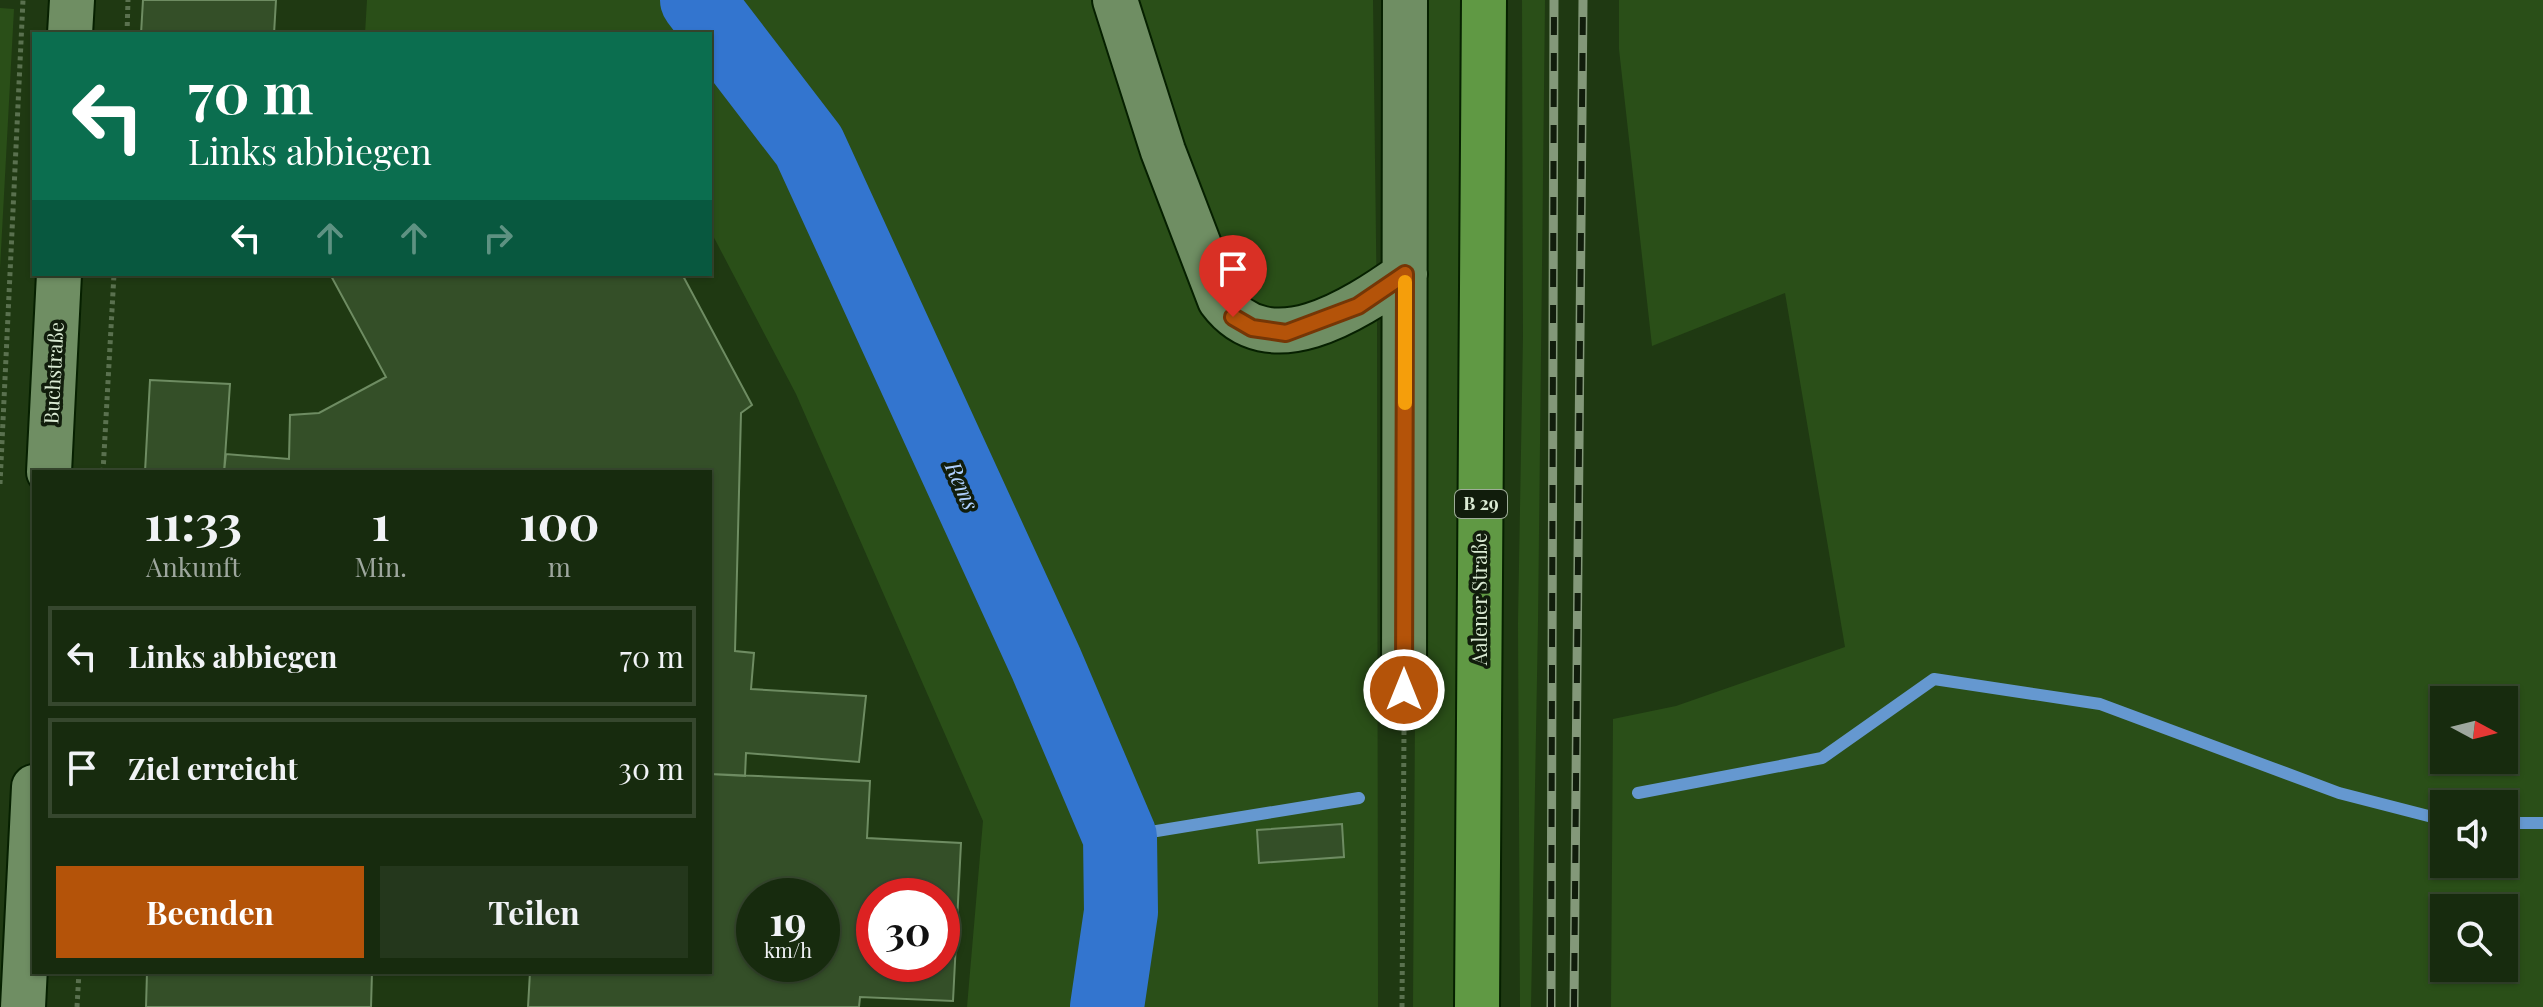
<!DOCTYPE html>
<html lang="de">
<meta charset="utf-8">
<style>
:root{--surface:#172b0e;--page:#24371c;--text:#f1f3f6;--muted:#9ea79e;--line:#36472e;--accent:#b45309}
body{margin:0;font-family:"Playfair Display",serif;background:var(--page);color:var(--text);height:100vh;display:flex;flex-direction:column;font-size:30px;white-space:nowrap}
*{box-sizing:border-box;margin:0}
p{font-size:26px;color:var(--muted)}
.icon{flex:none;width:44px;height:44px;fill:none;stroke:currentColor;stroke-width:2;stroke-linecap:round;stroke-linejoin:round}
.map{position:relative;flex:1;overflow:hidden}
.side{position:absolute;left:32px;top:470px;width:680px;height:504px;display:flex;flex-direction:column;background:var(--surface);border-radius:0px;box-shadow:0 2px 6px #0004,0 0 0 2px var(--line)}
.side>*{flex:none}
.hud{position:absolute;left:32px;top:32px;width:680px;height:244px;border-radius:0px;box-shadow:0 2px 6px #0004,0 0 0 2px var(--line);background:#0b6e4f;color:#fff;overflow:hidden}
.needle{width:52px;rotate:97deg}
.fabs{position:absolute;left:2430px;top:686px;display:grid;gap:16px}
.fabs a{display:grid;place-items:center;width:88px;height:88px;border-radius:0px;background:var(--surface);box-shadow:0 2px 6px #0004,0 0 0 2px var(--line);font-size:40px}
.speed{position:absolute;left:736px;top:878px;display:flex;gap:16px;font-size:40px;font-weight:700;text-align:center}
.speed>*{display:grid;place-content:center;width:104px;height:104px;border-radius:50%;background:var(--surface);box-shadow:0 2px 6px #0004,0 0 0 2px var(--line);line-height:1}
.speed small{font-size:20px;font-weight:400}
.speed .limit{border:12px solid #d22;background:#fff;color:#111}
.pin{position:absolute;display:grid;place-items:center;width:68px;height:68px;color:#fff;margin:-82px -34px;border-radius:50% 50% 50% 0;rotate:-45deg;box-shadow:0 0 8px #0007}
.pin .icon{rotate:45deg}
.me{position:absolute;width:88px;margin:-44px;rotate:0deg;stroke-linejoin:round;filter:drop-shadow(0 0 6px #0008)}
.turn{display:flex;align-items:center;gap:28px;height:168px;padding:0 24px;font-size:36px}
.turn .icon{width:104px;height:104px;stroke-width:2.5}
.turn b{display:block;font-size:56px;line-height:68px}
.lanes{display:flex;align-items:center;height:76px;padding:0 24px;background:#0003;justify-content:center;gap:40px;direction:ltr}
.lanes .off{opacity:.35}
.eta{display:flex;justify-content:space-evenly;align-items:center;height:136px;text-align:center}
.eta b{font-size:48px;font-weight:700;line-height:56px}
.action{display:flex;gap:16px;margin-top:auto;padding:16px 24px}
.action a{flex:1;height:92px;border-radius:0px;background:var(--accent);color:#fff;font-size:32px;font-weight:700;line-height:92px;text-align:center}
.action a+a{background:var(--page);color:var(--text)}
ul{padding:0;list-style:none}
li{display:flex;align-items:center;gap:24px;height:100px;margin:0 16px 12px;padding:0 8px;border:4px solid var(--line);border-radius:0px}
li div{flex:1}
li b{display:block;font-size:30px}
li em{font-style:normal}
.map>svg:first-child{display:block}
.green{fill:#2a4f18;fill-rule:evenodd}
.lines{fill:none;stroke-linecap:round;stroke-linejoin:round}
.stream{stroke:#6598d0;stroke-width:12}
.river{stroke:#3375cf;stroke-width:74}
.building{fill:#344f28;stroke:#6e8c62;stroke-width:2;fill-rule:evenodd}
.minor-casing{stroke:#062000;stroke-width:48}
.major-casing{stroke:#062000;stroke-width:48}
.path{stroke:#5a714f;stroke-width:5;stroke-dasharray:4 4;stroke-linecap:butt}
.minor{stroke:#6f8e63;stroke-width:44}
.major{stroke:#609944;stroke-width:44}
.rail-casing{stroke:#839879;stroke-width:9}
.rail{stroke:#111d0c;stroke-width:6;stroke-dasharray:18;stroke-linecap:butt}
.route-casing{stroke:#753606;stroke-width:20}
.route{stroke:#b45309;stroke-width:14}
.slow{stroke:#f59e0b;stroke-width:14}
.labels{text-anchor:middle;stroke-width:7;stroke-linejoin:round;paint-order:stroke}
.shield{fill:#111d0c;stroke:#9ead98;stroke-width:2}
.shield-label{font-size:18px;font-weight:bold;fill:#dbebd4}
.street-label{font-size:20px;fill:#dbebd4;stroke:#111d0c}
.water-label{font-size:22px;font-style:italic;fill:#aecffd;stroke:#111d0c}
</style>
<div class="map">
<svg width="2543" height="1007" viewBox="0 0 2543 1007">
<rect width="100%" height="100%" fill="#1f3912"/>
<!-- green -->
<path class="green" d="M367 0H1373L1377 319 1378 1007H967L983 821 796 394 710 230V34H365Z
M1420 0H1465L1462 1007H1413Z
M1522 0H1545L1538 622 1531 1007H1520L1518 623 1523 336Z
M1619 0H2543V1007H1611L1613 719 1676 706 1845 647 1785 293 1652 346 1619 49ZM2504 700V760H2444V700ZM2504 804V864H2444V804ZM2444 908H2504V968H2444Z
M0 8 14 9 0 269Z"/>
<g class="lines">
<!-- stream -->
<path class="stream" d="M1638 793 1822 758 1934 679 2100 704 2339 793 2444 820
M2504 823H2543
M1120 837 1359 798"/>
<!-- river -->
<path class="river" d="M697 0 809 146 1046 663 1120 837 1121 912 1107 1007"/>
</g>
<!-- building -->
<path class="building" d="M143 0H276L274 34H141Z
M330 274H682L752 405 741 413 735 651 754 653 751 689 866 696 859 762 746 753 745 776 710 774V472H224L226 454 289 459 290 415 319 413 386 377Z
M150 380 230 384 224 472H145Z
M710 774 870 781 867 838 961 843 953 1001 860 997 859 1007H528L530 972H710ZM754 896H822V964H754ZM874 896H942V964H874Z
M1342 824 1344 857 1259 863 1257 830Z
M147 972H372L371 1007H146Z"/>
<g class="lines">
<!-- minor casing -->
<g class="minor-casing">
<path id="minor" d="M1115 0 1163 151 1220 300C1269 366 1354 310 1405 274
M70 34 72 0
M49 472 59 274
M1404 690 1405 0
M23 1007 34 787"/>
</g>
<!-- major casing -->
<g class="major-casing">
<path id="major" d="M1477 1007 1484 0"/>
</g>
<!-- path -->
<path class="path" d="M127 34 128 0
M103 472 114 274
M0 484 23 0
M77 1007 79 972
M1402 1007 1404 731"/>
<!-- minor -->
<use href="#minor" class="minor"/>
<!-- major -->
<use href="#major" class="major"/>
<!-- rail casing -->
<g class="rail-casing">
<path id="rail" d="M1551 1007 1554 0
M1574 1007 1583 0"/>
</g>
<!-- rail -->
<use href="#rail" class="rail"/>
</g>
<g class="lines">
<!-- route casing -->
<g class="route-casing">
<path id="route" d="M1233 317 1252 328 1286 333 1358 306 1405 274 1404 690"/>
</g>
<!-- route -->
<use href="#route" class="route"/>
<!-- slow -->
<path class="slow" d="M1405 403V282"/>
</g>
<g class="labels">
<!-- shield labels -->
<rect class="shield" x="1455" y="490" width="52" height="28" rx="6"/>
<g class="shield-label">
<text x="1481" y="510">B 29</text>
</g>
<!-- street labels -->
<g class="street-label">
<text transform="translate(54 373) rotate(-87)" y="7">Buchstraße</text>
<text transform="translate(1480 599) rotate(-90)" y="7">Aalener Straße</text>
</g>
<!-- water labels -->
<g class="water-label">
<text transform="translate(962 486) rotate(66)" y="8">Rems</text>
</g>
</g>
</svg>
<div class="fabs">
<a><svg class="needle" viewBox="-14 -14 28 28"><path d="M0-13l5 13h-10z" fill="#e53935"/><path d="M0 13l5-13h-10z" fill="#9ea79e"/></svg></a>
<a><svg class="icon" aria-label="sound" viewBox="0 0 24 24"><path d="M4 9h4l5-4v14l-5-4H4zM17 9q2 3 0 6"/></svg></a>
<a><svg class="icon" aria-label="search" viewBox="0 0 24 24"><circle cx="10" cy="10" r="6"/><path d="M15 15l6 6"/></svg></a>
</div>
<div class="speed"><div>19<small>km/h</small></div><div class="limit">30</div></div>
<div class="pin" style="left:1233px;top:317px;background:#d93025"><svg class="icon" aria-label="arrive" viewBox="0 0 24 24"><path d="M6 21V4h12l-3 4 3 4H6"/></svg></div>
<svg class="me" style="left:1404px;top:690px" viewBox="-20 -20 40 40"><circle r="17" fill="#b45309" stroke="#fff" stroke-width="3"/><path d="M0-11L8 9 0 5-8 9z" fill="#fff"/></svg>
<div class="hud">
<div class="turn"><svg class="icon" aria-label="left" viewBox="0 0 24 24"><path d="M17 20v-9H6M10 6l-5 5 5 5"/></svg><div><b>70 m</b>Links abbiegen</div></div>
<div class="lanes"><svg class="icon" aria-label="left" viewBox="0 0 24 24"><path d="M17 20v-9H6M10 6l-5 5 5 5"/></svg><svg class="icon off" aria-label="ahead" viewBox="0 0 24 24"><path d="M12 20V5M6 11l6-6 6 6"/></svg><svg class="icon off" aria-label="ahead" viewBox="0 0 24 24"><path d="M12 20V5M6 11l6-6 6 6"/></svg><svg class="icon off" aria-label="right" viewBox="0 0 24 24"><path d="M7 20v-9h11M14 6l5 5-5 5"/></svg></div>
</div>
<section class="side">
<div class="eta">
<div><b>11:33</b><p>Ankunft</p></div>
<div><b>1</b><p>Min.</p></div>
<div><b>100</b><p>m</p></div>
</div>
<ul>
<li><svg class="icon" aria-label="left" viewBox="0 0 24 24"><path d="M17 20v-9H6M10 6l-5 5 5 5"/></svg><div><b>Links abbiegen</b></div><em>70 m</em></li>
<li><svg class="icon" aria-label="arrive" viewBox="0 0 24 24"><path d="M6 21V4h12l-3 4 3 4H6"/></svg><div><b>Ziel erreicht</b></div><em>30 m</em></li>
</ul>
<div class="action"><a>Beenden</a><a>Teilen</a></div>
</section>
</div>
